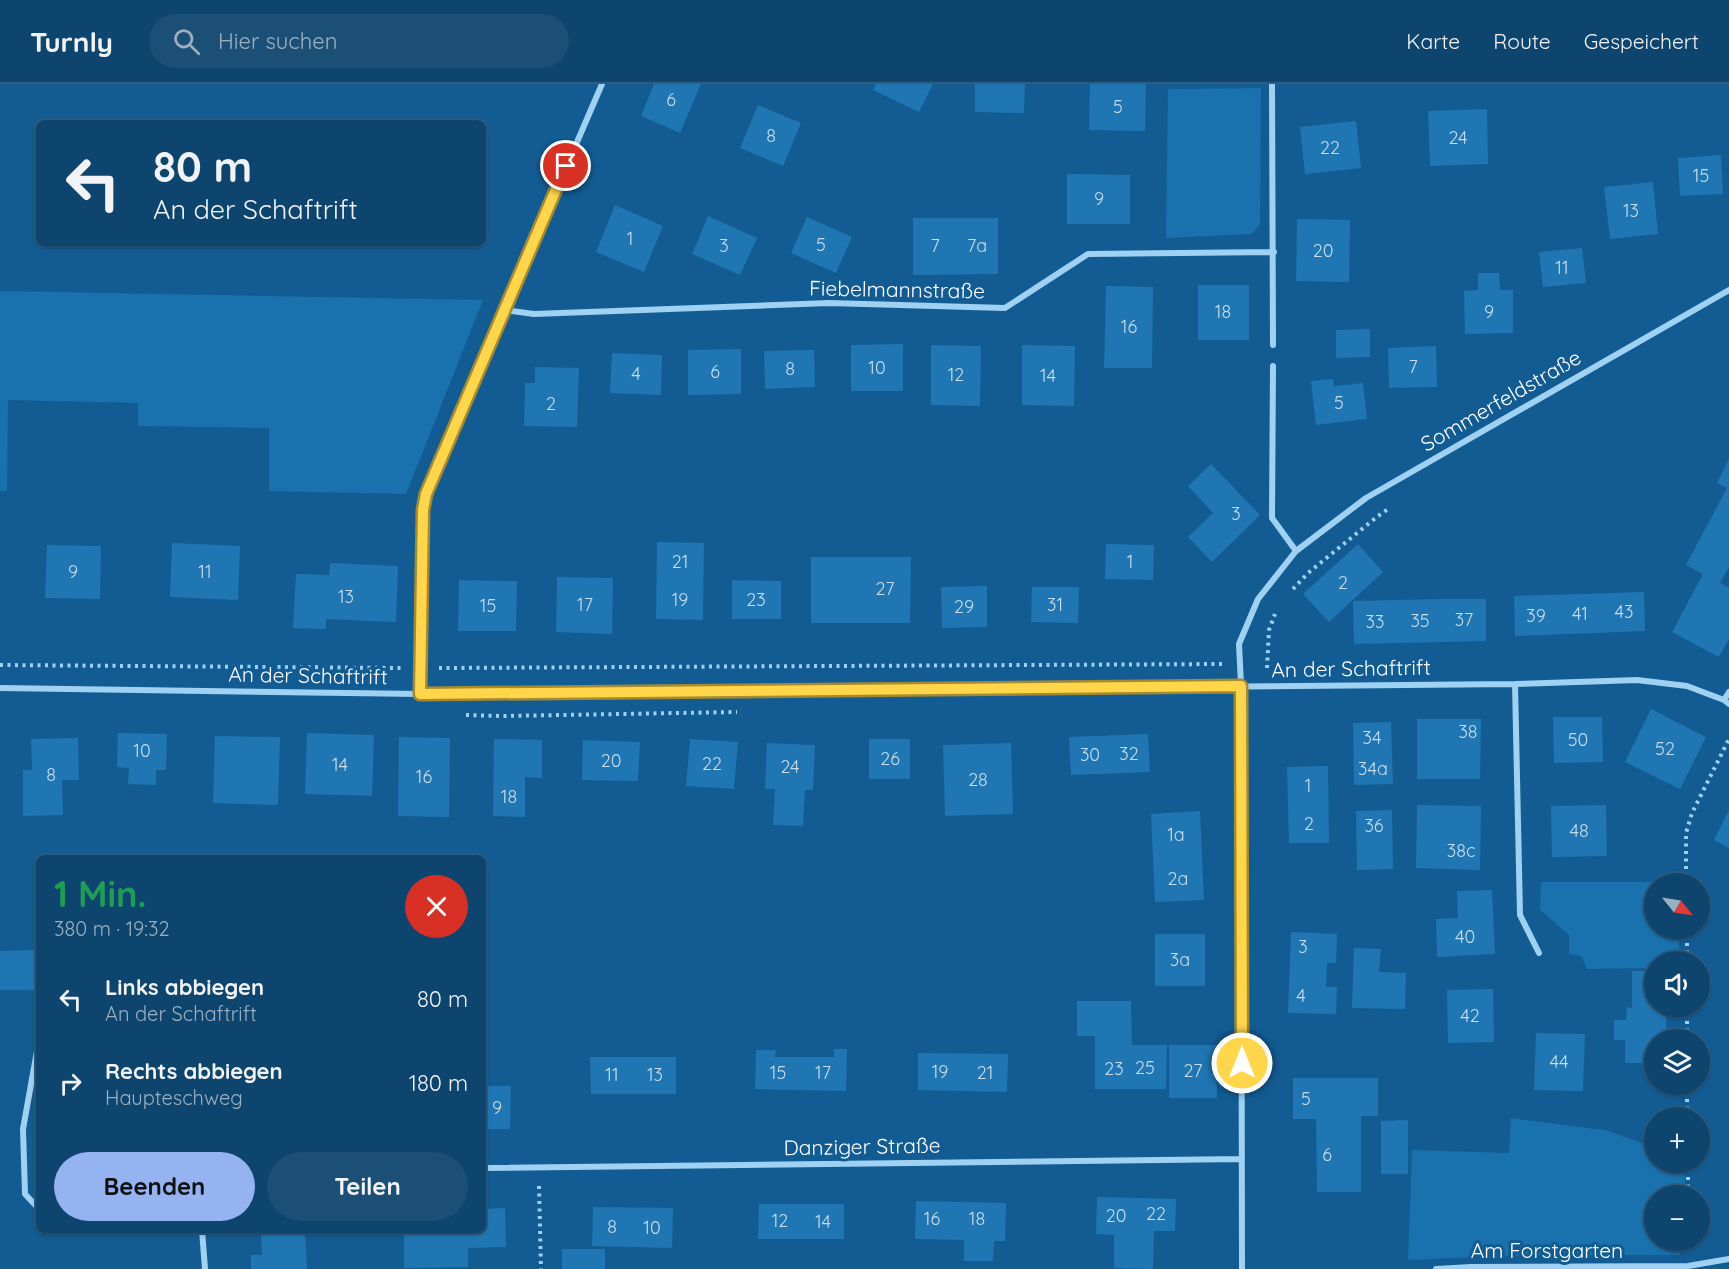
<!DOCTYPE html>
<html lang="de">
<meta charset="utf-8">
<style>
:root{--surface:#0e456e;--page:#1c4f76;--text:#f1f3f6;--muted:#9bb1c2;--line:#2e5d81;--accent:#95b2f1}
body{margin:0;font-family:Quicksand,sans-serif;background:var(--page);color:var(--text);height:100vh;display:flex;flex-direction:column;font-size:22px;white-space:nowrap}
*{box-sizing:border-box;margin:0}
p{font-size:20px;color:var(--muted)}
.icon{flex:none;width:33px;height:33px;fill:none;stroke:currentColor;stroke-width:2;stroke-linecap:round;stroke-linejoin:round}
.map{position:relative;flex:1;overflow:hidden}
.drawer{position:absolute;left:36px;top:771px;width:450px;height:378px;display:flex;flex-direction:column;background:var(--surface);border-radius:9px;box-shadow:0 2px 4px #0004,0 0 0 2px var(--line)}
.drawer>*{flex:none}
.top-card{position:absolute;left:36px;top:36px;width:450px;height:126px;border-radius:9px;box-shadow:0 2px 4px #0004,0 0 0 2px var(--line);background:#0e456e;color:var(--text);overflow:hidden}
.needle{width:39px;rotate:120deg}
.fabs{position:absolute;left:1644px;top:789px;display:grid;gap:12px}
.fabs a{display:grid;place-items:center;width:66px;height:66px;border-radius:50%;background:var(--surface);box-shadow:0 2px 4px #0004,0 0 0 2px var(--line);font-size:30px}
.pin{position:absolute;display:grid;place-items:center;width:51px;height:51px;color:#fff;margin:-26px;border:3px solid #fff;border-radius:50%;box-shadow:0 2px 6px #0007}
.me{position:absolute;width:66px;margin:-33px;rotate:0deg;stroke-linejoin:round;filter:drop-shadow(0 0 4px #0008)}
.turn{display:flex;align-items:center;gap:21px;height:126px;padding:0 18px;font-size:27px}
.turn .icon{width:78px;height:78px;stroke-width:2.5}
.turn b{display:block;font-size:42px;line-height:51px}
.round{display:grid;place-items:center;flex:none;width:63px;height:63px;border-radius:32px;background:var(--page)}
.summary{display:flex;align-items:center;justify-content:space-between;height:102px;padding:0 18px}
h1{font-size:36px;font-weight:800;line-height:45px;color:#1e9e55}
.button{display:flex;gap:12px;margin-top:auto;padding:12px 18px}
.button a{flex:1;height:69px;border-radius:36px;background:var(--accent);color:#111;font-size:24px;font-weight:800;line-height:69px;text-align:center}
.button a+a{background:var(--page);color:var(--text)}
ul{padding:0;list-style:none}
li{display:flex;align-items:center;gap:18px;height:84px;padding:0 18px}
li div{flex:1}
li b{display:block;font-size:22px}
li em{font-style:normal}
header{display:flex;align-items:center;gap:36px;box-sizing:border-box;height:84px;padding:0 30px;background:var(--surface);border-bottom:2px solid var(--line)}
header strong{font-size:28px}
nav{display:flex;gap:33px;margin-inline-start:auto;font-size:21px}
.search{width:420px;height:54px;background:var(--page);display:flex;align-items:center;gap:15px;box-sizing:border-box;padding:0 21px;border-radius:33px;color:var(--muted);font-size:22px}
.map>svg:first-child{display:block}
.green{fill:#1971ad}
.building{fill:#1f76b3}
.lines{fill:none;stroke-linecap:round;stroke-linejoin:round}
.path{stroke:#9fd1f3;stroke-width:4;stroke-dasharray:3 4.5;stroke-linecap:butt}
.street{stroke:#9fd1f3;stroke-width:6}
.route-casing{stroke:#a68a30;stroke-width:15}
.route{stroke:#ffd54a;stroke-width:10}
.labels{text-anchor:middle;stroke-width:6;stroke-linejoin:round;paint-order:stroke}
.number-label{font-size:18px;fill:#c7ddec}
.street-label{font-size:21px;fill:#fff;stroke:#125c93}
</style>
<header>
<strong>Turnly</strong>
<div class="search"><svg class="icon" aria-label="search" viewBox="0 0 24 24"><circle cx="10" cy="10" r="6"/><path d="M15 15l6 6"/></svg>Hier suchen</div>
<nav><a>Karte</a><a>Route</a><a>Gespeichert</a></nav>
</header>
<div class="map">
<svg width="1729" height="1185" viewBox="0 0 1729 1185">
<rect width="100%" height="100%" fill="#125c93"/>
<!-- green -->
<path class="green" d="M1261 4 1260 141 1251 150 1166 154 1168 5Z
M0 207 483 216 406 410 269 407V344L138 342V319L8 316 7 407H0Z
M1541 798H1678L1654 800V844L1679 845V877L1654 878V884L1587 885 1581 872 1569 870V851L1540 826Z
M1511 1034 1605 1046 1654 1063V1078L1685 1079V1111L1654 1112V1156L1685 1157V1164L1679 1171 1501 1172 1408 1176 1412 1066 1509 1069Z"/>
<!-- building -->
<path class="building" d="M654 0H701L680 49 641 32Z
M876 0H933L919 28 873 6Z
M975 0H1025L1024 29 975 28Z
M1090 0H1146L1145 47 1089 46Z
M758 21 801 39 783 82 740 64Z
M1487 25 1488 80 1430 82 1428 27Z
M1356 37 1361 84 1305 90 1300 43Z
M1721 71 1723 110 1680 112 1678 74Z
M1067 90 1130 91V140H1067Z
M1653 98 1658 150 1610 155 1604 103Z
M615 121 663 142 644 188 596 168Z
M708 132 757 154 740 191 692 170Z
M807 133 852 153 836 189 791 169Z
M913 134H998V190L913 191Z
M1297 135 1350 136 1349 198 1296 197Z
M1582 164 1586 199 1543 203 1539 168Z
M1478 189H1499L1500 206H1513V249L1465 250 1464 207 1478 206Z
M1198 201H1249V256H1198Z
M1106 202 1153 203 1152 284H1104Z
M1370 245V273L1336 274V246Z
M903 260V307H851V261Z
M931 261 981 262 980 322 931 321Z
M1022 261 1075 262 1074 322 1022 321Z
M1436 262 1437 303 1389 304 1388 264Z
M741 265V310L688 311V266Z
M814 266 815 303 765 305 764 267Z
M612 269 662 271 661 311 610 309Z
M535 283 579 284 577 343 524 342 525 299H535Z
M1333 295 1334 302 1363 299 1367 335 1316 341 1311 297Z
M1729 375V483L1720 499 1729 504V555L1719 573 1672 548 1703 490 1686 481 1727 404 1717 399Z
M1211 380 1260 431 1212 478 1188 453 1213 429 1188 402Z
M657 458 704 459 703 536 656 535Z
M172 459 240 462 238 516 170 513Z
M1106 460 1154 461 1153 496 1105 495Z
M1358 460 1383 488 1329 538 1303 510Z
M47 461 101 462 100 515 45 514Z
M811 473H911L910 539H811Z
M330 479 398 482 396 538 326 535V545L293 544 296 490 329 491Z
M557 493 613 494 612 550 556 548Z
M459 496 517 497 516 547H458Z
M732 496 781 497V535H732Z
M987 502V543L942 544 941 503Z
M1032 503H1079L1078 539 1031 538Z
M1644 508 1645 547 1515 552 1514 512Z
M1442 515H1486V557L1354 560 1353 517Z
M1651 625 1706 653 1680 705 1625 678Z
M1553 633H1602L1603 678 1554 679Z
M1417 635H1481L1480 695H1417Z
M1391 638 1393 700 1354 701 1353 639Z
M118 649 167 650 166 686H156V701L128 700 129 684 117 683Z
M307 649 374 651 372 712 305 710Z
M1148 650 1150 688 1071 691 1069 653Z
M215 652 280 653 278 721 213 719Z
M399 653 450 654 449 733 398 732Z
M78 654 79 696H62L63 731 23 732V686H32L31 655Z
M494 655 542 656V694L525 693V733L493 732Z
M690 655 738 658 734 705 686 702Z
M869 655H910V695H869Z
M583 656 640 658 638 697 582 696Z
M767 659 815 661 813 706H805L803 742 773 741 775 705H765Z
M1011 659 1013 730 945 732 943 661Z
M1328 682 1329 759H1289L1287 683Z
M1417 721 1481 722 1480 786 1416 784Z
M1606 721 1607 772 1552 773 1551 722Z
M1392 726 1393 785 1357 786 1356 727Z
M1729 726V764L1714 756Z
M1200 727 1204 816 1155 818 1151 730Z
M1492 806 1495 870 1437 873 1436 835 1458 834 1457 807Z
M1291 848 1337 850 1336 879H1327L1326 903H1337L1336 930 1288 929Z
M1155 850H1205V902H1155Z
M1354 864 1381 865 1379 888 1406 889 1405 925 1352 924Z
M39 866V906H0V867Z
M1632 887H1654V922H1666V956H1654V979H1625V956H1614V936H1626L1627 923 1632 924Z
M1493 905 1494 958 1448 959 1447 906Z
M1077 917H1131L1132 961H1167L1166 1005H1095V952H1077Z
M1536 949 1585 950 1583 1007 1534 1006Z
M1169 961H1216L1217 1014H1169Z
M834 965H847L846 1007 755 1005 756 966H776L775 973H834Z
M918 969 1008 970 1007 1008 918 1006Z
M590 973H676V1010H591Z
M1293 994H1378V1032H1361V1108H1317L1316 1035H1293Z
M483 1002H511L510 1045H483Z
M1408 1036V1090H1381V1037Z
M1097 1113 1176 1115 1175 1147H1154L1153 1185 1114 1184V1151L1096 1150Z
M916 1117 1006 1119 1005 1157H994L993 1177H964V1156L915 1155Z
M759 1120H844V1155H758Z
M593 1123 673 1124 672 1164 592 1162Z
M505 1124 506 1163 468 1164V1183L404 1184V1146H483V1125Z
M261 1146H305L307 1185H251V1171H262Z
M562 1165H605V1185H562Z"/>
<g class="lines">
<!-- path -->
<path class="path" d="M1293 505 1308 489 1378 432 1388 425
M0 581 402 584
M439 584 1224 580
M1267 584 1269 546 1275 530
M466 631 502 632 737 628
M1686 800V749L1692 729 1729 655
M1687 844V878
M1687 922V956
M1687 1000V1034
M1688 1078V1112
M539 1102 541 1185"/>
<!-- street -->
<path class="street" d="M1272 0 1273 261
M504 226 534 230 829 219 1005 224 1088 170 1274 168
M1273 282 1272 434 1296 467
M1515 600 1520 831 1539 869
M0 604 420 610 1515 600 1637 596 1687 602 1724 616 1729 620
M420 610 423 426 426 409 602 0
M1724 616 1729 608
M37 967 23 1045 25 1110 39 1125
M483 1084 1242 1075
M202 1146 205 1185
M1242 1185 1241 601 1239 560 1258 515 1296 467 1366 414 1729 206
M1436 1185 1471 1183 1688 1182 1729 1175"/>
</g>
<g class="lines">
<!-- route casing -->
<g class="route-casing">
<path id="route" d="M566 82 426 410 423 426 420 610 1241 602 1242 979"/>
</g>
<!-- route -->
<use href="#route" class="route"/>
</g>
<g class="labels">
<!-- number labels -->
<g class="number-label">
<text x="671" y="22">6</text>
<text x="1118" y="29">5</text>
<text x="771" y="58">8</text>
<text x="1458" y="60">24</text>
<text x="1330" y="70">22</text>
<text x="1701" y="98">15</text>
<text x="1099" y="121">9</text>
<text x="1631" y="133">13</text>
<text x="630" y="161">1</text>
<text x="821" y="167">5</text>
<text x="724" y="168">3</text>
<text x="935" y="168">7</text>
<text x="977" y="168">7a</text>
<text x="1323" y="173">20</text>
<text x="1562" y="190">11</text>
<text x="1223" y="234">18</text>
<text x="1489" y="234">9</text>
<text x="1129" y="249">16</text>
<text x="1413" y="289">7</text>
<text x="877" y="290">10</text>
<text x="790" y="291">8</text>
<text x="715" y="294">6</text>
<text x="636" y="296">4</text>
<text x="956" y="297">12</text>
<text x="1048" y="298">14</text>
<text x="1339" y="325">5</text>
<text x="551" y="326">2</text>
<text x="1236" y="436">3</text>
<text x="680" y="484">21</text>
<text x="1130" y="484">1</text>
<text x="73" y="494">9</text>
<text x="205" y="494">11</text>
<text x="1343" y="505">2</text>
<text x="885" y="511">27</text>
<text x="346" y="519">13</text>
<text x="680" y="522">19</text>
<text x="756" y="522">23</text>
<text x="585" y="527">17</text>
<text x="1055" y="527">31</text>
<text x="488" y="528">15</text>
<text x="964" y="529">29</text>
<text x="1624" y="534">43</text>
<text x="1580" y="536">41</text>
<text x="1536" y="538">39</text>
<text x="1464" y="542">37</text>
<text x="1420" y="543">35</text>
<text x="1375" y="544">33</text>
<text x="1468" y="654">38</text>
<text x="1372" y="660">34</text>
<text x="1578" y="662">50</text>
<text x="1665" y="671">52</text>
<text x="142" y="673">10</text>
<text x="1129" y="676">32</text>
<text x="1090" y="677">30</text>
<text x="890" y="681">26</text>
<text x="611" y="683">20</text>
<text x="712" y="686">22</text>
<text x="340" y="687">14</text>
<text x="790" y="689">24</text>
<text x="1373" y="691">34a</text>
<text x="51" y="697">8</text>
<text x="424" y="699">16</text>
<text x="978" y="702">28</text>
<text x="1308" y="708">1</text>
<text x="509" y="719">18</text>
<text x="1309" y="746">2</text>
<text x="1374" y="748">36</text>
<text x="1579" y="753">48</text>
<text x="1176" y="757">1a</text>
<text x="1461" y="773">38c</text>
<text x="1178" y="801">2a</text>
<text x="1465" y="859">40</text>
<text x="1303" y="869">3</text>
<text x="1180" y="882">3a</text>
<text x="1301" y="918">4</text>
<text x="1470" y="938">42</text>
<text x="1559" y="984">44</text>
<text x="1145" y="990">25</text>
<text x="1114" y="991">23</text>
<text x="1193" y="993">27</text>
<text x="940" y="994">19</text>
<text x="778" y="995">15</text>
<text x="823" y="995">17</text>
<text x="985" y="995">21</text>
<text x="612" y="997">11</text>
<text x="655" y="997">13</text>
<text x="1306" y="1021">5</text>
<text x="497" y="1030">9</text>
<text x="1327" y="1077">6</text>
<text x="1156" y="1136">22</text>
<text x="1116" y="1138">20</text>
<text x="932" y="1141">16</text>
<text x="977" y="1141">18</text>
<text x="780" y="1143">12</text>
<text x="823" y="1144">14</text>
<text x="612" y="1149">8</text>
<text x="652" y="1150">10</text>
</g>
<!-- street labels -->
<g class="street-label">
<text transform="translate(897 206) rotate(1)" y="7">Fiebelmannstraße</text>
<text transform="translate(1501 317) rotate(-30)" y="7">Sommerfeldstraße</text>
<text transform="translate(1351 585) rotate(-1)" y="7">An der Schaftrift</text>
<text transform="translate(308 592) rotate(1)" y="7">An der Schaftrift</text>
<text transform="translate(862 1063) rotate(-1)" y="7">Danziger Straße</text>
<text x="1547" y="1174">Am Forstgarten</text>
</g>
</g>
</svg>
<div class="fabs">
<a><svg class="needle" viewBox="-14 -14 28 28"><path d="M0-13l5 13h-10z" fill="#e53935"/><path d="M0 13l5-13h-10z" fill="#9bb1c2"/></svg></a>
<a><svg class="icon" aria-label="sound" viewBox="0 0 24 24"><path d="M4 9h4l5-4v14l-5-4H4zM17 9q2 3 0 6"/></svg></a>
<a><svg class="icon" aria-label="layers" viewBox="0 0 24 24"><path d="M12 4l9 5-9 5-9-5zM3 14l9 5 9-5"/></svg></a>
<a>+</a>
<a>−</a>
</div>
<div class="pin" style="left:566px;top:82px;background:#d93025"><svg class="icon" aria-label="arrive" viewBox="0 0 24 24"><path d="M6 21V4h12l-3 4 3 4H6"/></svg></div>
<svg class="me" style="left:1242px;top:979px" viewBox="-20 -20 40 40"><circle r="17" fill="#ffd54a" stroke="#fff" stroke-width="3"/><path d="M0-11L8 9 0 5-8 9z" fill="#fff"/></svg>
<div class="top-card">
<div class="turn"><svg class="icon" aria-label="left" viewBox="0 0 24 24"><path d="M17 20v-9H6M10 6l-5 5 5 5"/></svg><div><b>80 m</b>An der Schaftrift</div></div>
</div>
<section class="drawer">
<div class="summary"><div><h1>1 Min.</h1><p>380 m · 19:32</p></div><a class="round" style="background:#d93025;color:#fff"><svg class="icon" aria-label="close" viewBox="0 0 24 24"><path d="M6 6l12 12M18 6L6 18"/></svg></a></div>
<ul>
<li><svg class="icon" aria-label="left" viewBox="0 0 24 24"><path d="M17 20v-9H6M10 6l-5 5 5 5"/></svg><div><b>Links abbiegen</b><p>An der Schaftrift</p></div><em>80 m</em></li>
<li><svg class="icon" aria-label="right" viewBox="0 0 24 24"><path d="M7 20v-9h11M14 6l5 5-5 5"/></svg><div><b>Rechts abbiegen</b><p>Haupteschweg</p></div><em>180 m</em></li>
</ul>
<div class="button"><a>Beenden</a><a>Teilen</a></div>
</section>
</div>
